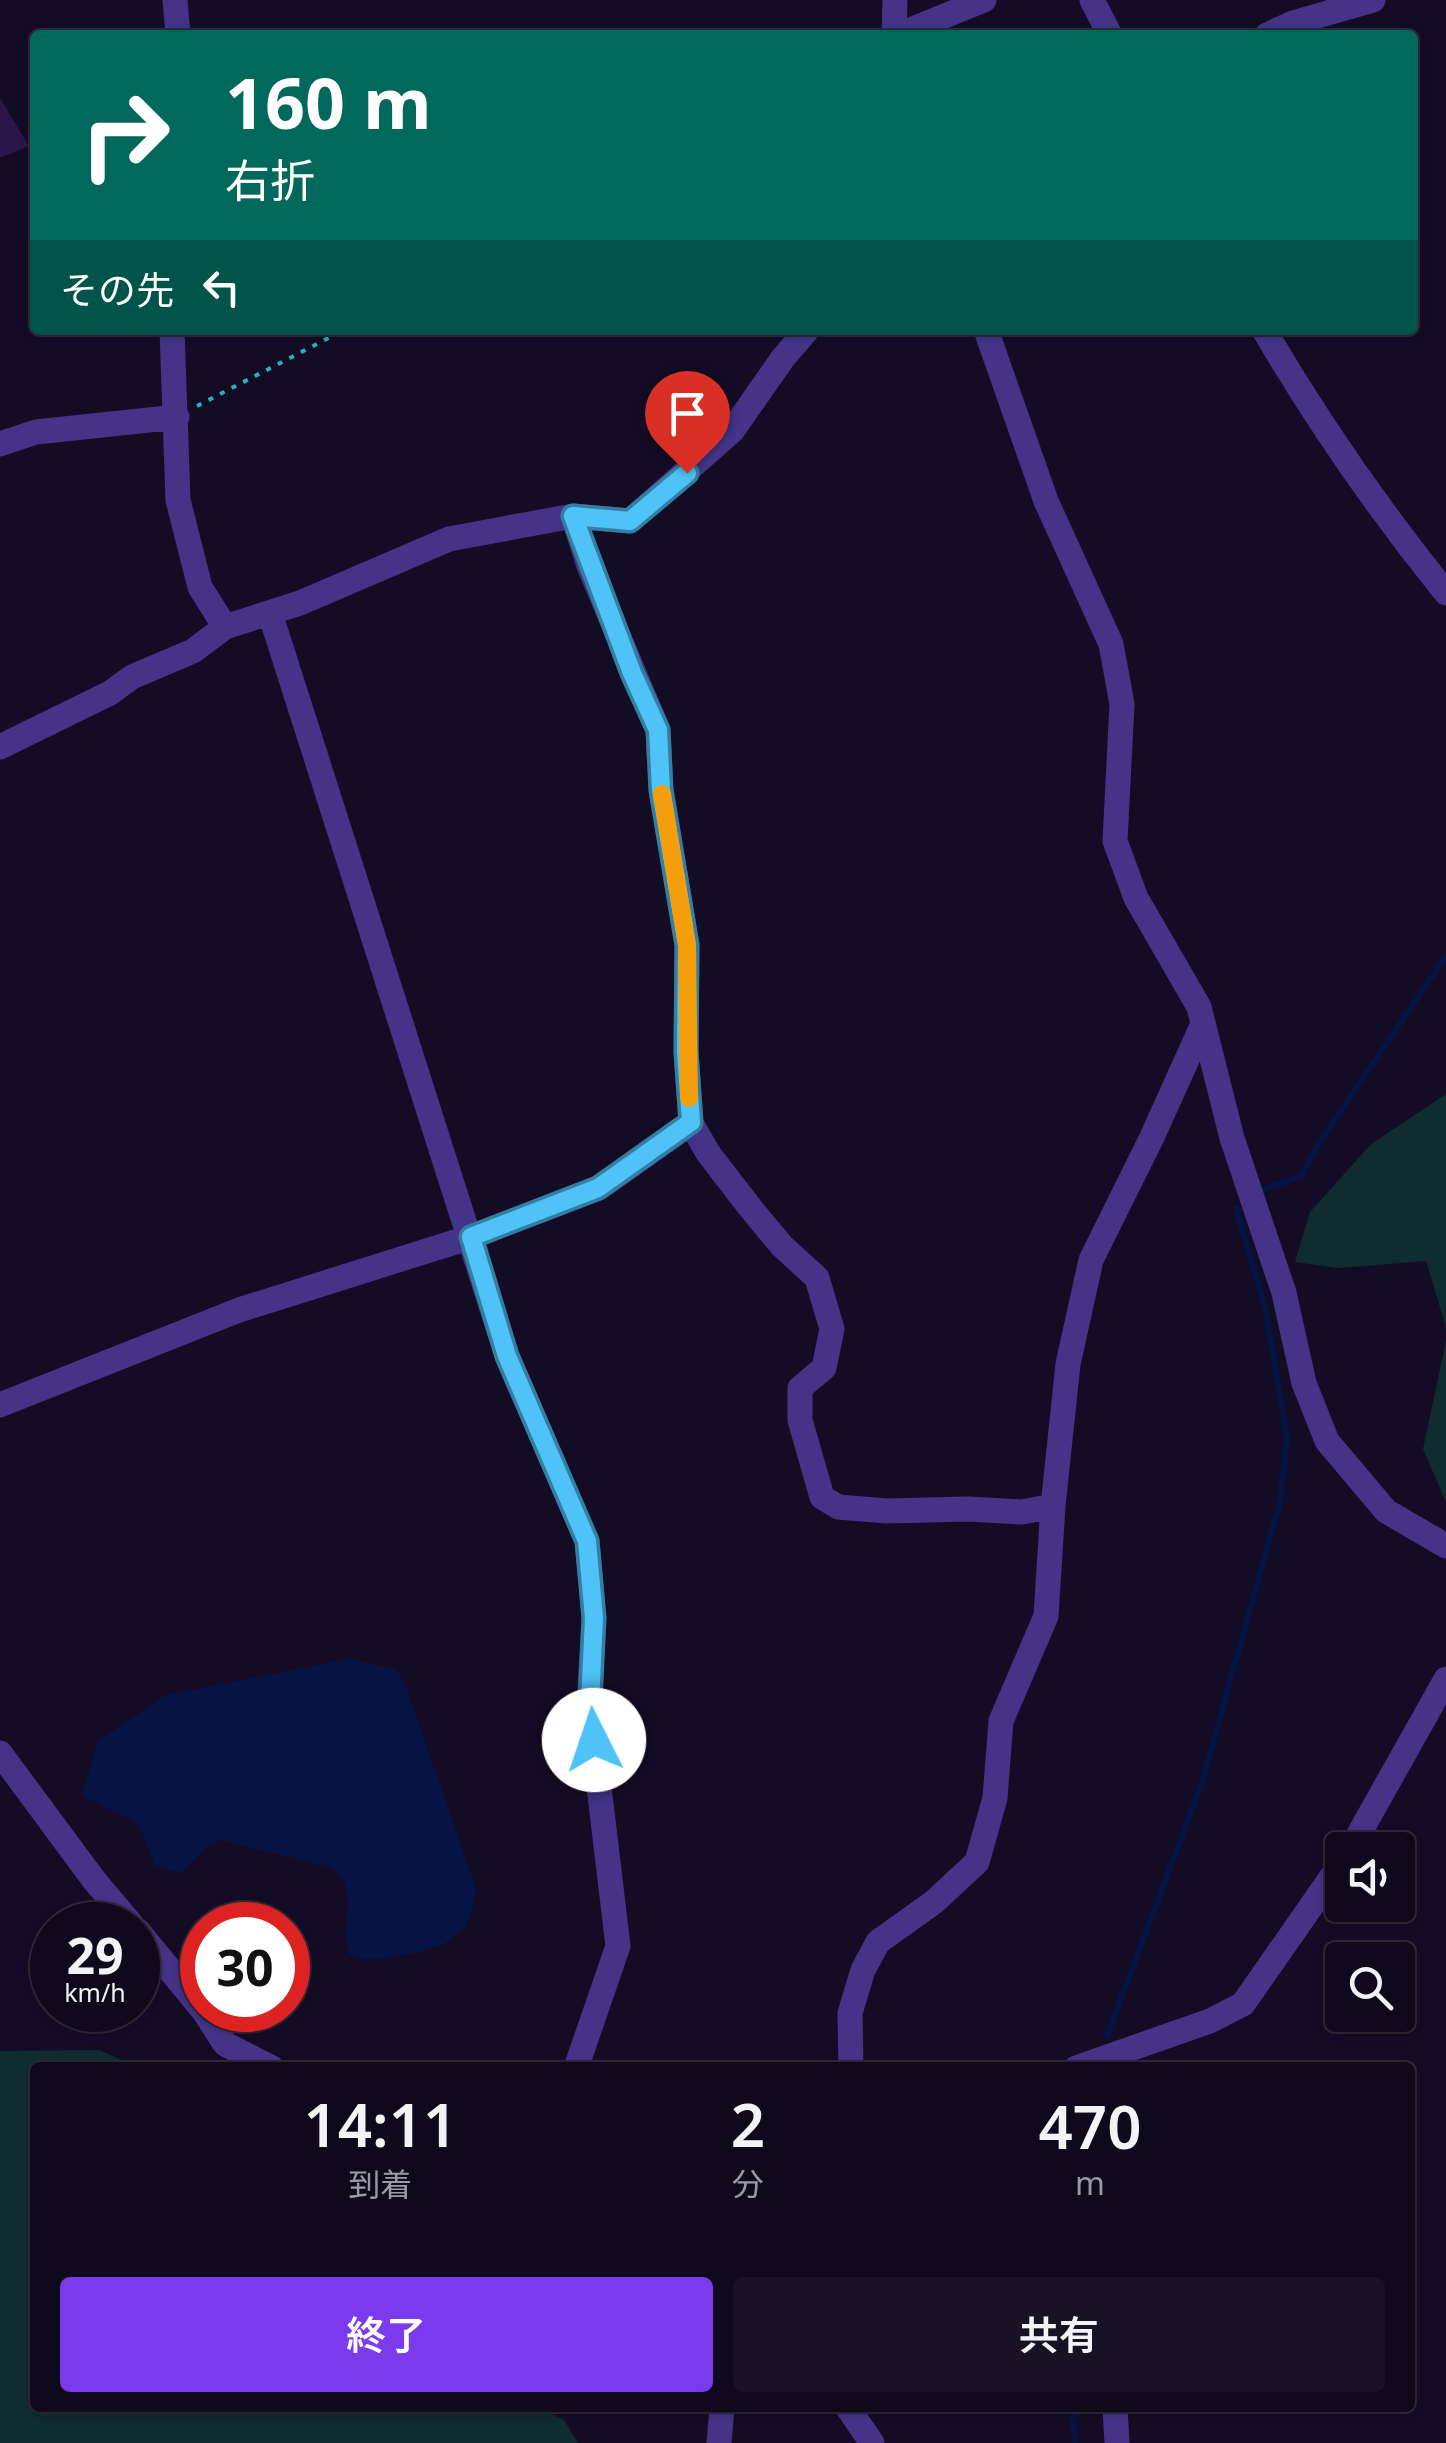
<!DOCTYPE html>
<html lang="ja">
<meta charset="utf-8">
<style>
:root{--surface:#0f091c;--page:#181225;--text:#f1f3f6;--muted:#9b9aa3;--line:#2f2a3b;--accent:#7c3aed}
body{margin:0;font-family:"Noto Sans","Noto Sans JP",sans-serif;background:var(--page);color:var(--text);height:100vh;display:flex;flex-direction:column;font-size:38px;white-space:nowrap}
*{box-sizing:border-box;margin:0}
p{font-size:32px;color:var(--muted)}
.icon{flex:none;width:55px;height:55px;fill:none;stroke:currentColor;stroke-width:2;stroke-linecap:round;stroke-linejoin:round}
.map{position:relative;flex:1;overflow:hidden}
.panel{position:absolute;left:30px;top:2062px;width:1385px;height:350px;display:flex;flex-direction:column;background:var(--surface);border-radius:10px;box-shadow:0 2px 8px #0004,0 0 0 2px var(--line)}
.panel>*{flex:none}
.banner{position:absolute;left:30px;top:30px;width:1388px;height:305px;border-radius:10px;box-shadow:0 2px 8px #0004,0 0 0 2px var(--line);background:#00695c;color:#fff;overflow:hidden}
.fabs{position:absolute;left:1325px;top:1832px;display:grid;gap:20px}
.fabs a{display:grid;place-items:center;width:90px;height:90px;border-radius:10px;background:var(--surface);box-shadow:0 2px 8px #0004,0 0 0 2px var(--line);font-size:50px}
.speed{position:absolute;left:30px;top:1902px;display:flex;gap:20px;font-size:50px;font-weight:700;text-align:center}
.speed>*{display:grid;place-content:center;width:130px;height:130px;border-radius:50%;background:var(--surface);box-shadow:0 2px 8px #0004,0 0 0 2px var(--line);line-height:1}
.speed small{font-size:25px;font-weight:400}
.speed .limit{border:15px solid #d22;background:#fff;color:#111}
.pin{position:absolute;display:grid;place-items:center;width:85px;height:85px;color:#fff;margin:-102px -42px;border-radius:50% 50% 50% 0;rotate:-45deg;box-shadow:0 0 10px #0007}
.pin .icon{rotate:45deg}
.me{position:absolute;width:110px;margin:-55px;rotate:356deg;stroke-linejoin:round;filter:drop-shadow(0 0 8px #0008)}
.turn{display:flex;align-items:center;gap:35px;height:210px;padding:0 30px;font-size:45px}
.turn .icon{width:130px;height:130px;stroke-width:2.5}
.turn b{display:block;font-size:70px;line-height:85px}
.then{display:flex;align-items:center;height:95px;padding:0 30px;background:#0003;gap:20px;font-size:38px}
.eta{display:flex;justify-content:space-evenly;align-items:center;height:170px;text-align:center}
.eta b{font-size:60px;font-weight:600;line-height:70px}
.cta{display:flex;gap:20px;margin-top:auto;padding:20px 30px}
.cta a{flex:1;height:115px;border-radius:10px;background:var(--accent);color:#fff;font-size:40px;font-weight:600;line-height:115px;text-align:center}
.cta a+a{background:var(--page);color:var(--text)}
.map>svg:first-child{display:block}
.green{fill:#0f2c30}
.water{fill:#051445}
.lines{fill:none;stroke-linecap:round;stroke-linejoin:round}
.stream{stroke:#051445;stroke-width:6}
.building{fill:#281748}
.path{stroke:#24b3bf;stroke-width:4;stroke-dasharray:5 8;stroke-linecap:butt}
.minor{stroke:#433488;stroke-width:25}
.tertiary{stroke:#433488;stroke-width:25}
.route-casing{stroke:#337fa1;stroke-width:25}
.route{stroke:#4fc3f7;stroke-width:18}
.slow{stroke:#f59e0b;stroke-width:18}
</style>
<div class="map">
<svg width="1446" height="2443" viewBox="0 0 1446 2443">
<rect width="100%" height="100%" fill="#140c25"/>
<!-- green -->
<path class="green" d="M1446 1094V1327L1426 1261 1339 1268 1295 1262 1310 1212 1371 1144Z
M1446 1341V1502L1423 1449Z
M99 2050 138 2067 35 2068V2408H537L564 2420 578 2443H0V2051Z"/>
<!-- water -->
<path class="water" d="M348 1659 396 1669 405 1684 476 1889 471 1913 466 1926 444 1944 415 1953 383 1958 360 1959 349 1954C339 1926 361 1886 331 1867L222 1840 208 1846 181 1873 155 1865 138 1823 82 1796 98 1741 166 1695Z"/>
<g class="lines">
<!-- stream -->
<path class="stream" d="M1264 1189 1301 1176 1321 1140 1446 956
M1107 2036 1202 1783 1280 1501 1287 1439 1265 1307 1236 1208
M1072 2408 1075 2443"/>
</g>
<!-- building -->
<path class="building" d="M0 98 29 146 0 158Z"/>
<g class="lines">
<!-- path -->
<path class="path" d="M197 406 344 330"/>
<!-- minor -->
<path class="minor" d="M175 0 178 35
M894 35 895 0
M898 35 984 0
M1267 35 1293 23 1373 0
M172 330 178 500 200 587 225 627 300 603 449 539 573 516 630 521 732 431 783 358 807 330
M986 330 1046 501 1111 644 1122 704 1115 841 1136 898 1199 1007 1232 1138 1284 1293 1304 1383 1327 1441 1386 1511 1446 1546
M0 444 36 432 177 417
M573 516 589 566 658 730 661 790 687 945 686 1052 691 1123 708 1153 752 1210 782 1246 817 1278 832 1329 824 1368 800 1388V1420L822 1497 838 1507 887 1511 968 1509 1022 1512 1053 1506
M270 613 507 1356 587 1541 594 1618 589 1703 618 1946 576 2068
M0 747 110 693 132 677 193 651 225 627
M0 1405 239 1310 471 1237 599 1188 691 1123
M0 1753 94 1880 132 1925
M1350 1850 1446 1679
M138 1931 202 2009
M203 2010 225 2044 272 2068
M851 2068 850 2013 863 1970 878 1942 934 1902 977 1862 995 1798 1001 1721 1046 1616 1053 1506 1068 1364 1091 1260 1152 1137 1203 1024
M1076 2068 1210 2021 1243 2004 1342 1862
M848 2408 872 2443
M1115 2408 1117 2443
M719 2443 722 2408"/>
<!-- tertiary -->
<path class="tertiary" d="M1092 0 1110 35
M1264 330C1318 422 1379 510 1446 593"/>
</g>
<g class="lines">
<!-- route casing -->
<g class="route-casing">
<path id="route" d="M594 1740 590 1703 594 1618 587 1541 507 1356 471 1237 598 1188 691 1122 686 1052 687 945 661 790 658 730 632 673 573 516 630 521 687 473"/>
</g>
<!-- route -->
<use href="#route" class="route"/>
<!-- slow -->
<path class="slow" d="M662 794 687 945 689 1098"/>
</g>
</svg>
<div class="fabs">
<a><svg class="icon" aria-label="sound" viewBox="0 0 24 24"><path d="M4 9h4l5-4v14l-5-4H4zM17 9q2 3 0 6"/></svg></a>
<a><svg class="icon" aria-label="search" viewBox="0 0 24 24"><circle cx="10" cy="10" r="6"/><path d="M15 15l6 6"/></svg></a>
</div>
<div class="speed"><div>29<small>km/h</small></div><div class="limit">30</div></div>
<div class="pin" style="left:687px;top:473px;background:#d93025"><svg class="icon" aria-label="arrive" viewBox="0 0 24 24"><path d="M6 21V4h12l-3 4 3 4H6"/></svg></div>
<svg class="me" style="left:594px;top:1740px" viewBox="-20 -20 40 40"><circle r="19" fill="#fff"/><path d="M0-13L10 11 0 6-10 11z" fill="#4fc3f7"/></svg>
<div class="banner">
<div class="turn"><svg class="icon" aria-label="right" viewBox="0 0 24 24"><path d="M7 20v-9h11M14 6l5 5-5 5"/></svg><div><b>160 m</b>右折</div></div>
<div class="then">その先<svg class="icon" aria-label="left" viewBox="0 0 24 24"><path d="M17 20v-9H6M10 6l-5 5 5 5"/></svg></div>
</div>
<section class="panel">
<div class="eta">
<div><b>14:11</b><p>到着</p></div>
<div><b>2</b><p>分</p></div>
<div><b>470</b><p>m</p></div>
</div>
<div class="cta"><a>終了</a><a>共有</a></div>
</section>
</div>
